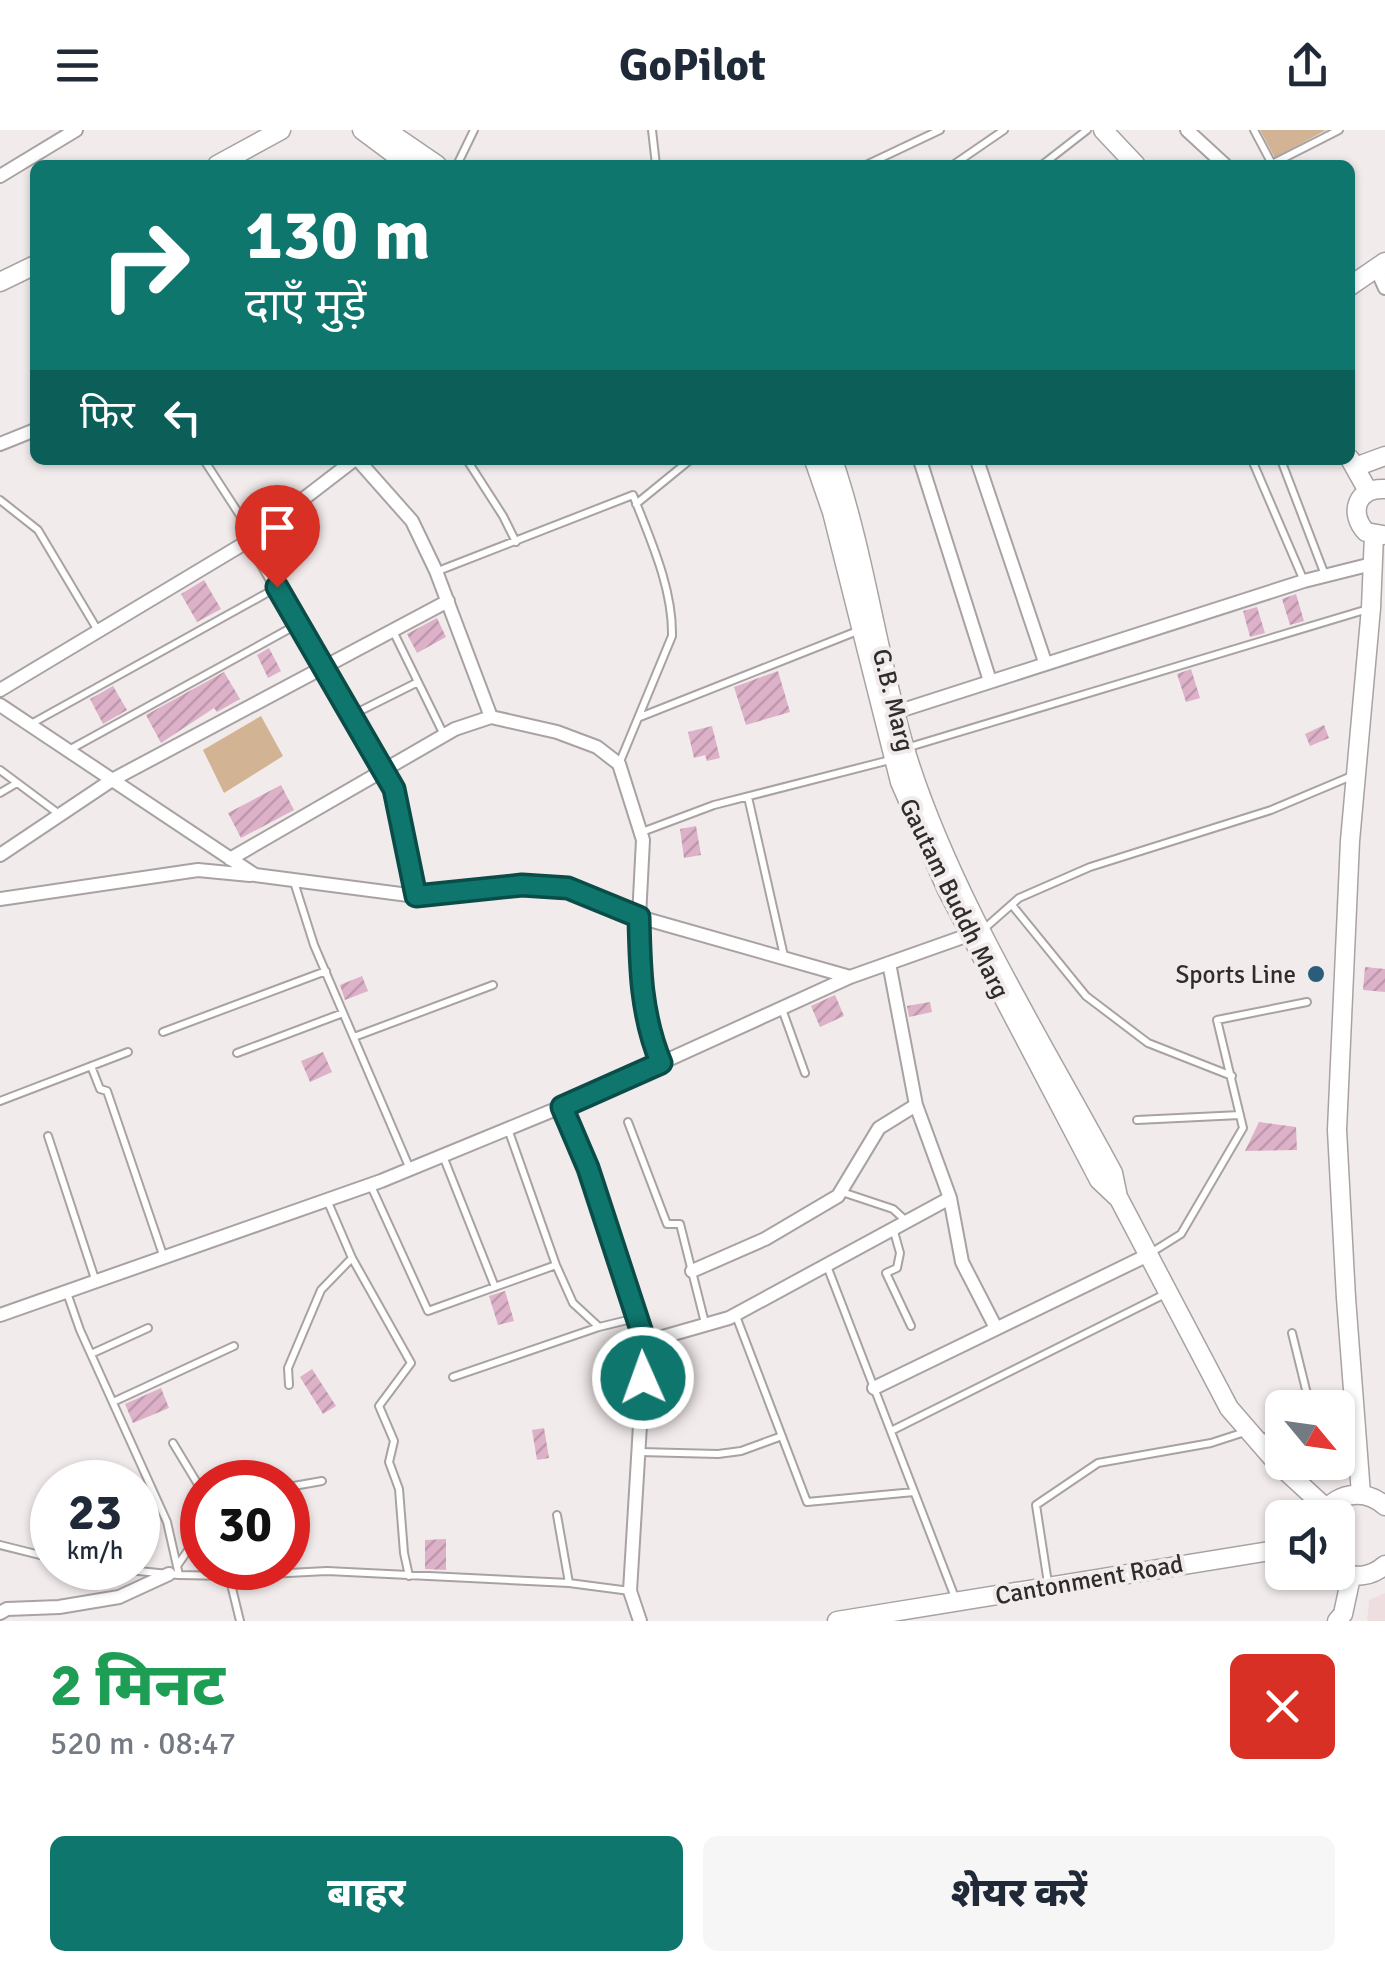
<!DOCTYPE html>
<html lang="hi">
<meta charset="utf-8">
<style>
:root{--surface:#fff;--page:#f6f6f7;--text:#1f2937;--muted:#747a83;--accent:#0f766e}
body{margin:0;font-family:Signika,"Noto Sans Devanagari",sans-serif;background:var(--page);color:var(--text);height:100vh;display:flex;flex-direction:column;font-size:38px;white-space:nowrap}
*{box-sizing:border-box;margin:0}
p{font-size:32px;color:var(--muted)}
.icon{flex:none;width:55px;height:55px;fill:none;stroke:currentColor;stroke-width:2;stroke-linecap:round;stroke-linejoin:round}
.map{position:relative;height:1491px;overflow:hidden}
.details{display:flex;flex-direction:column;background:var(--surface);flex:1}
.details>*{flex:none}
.guide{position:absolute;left:30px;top:30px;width:1325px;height:305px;border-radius:15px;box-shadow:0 2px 8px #0004;background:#0f766e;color:#fff;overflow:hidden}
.needle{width:65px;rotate:119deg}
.buttons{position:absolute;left:1265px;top:1260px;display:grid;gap:20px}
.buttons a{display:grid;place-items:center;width:90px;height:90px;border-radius:15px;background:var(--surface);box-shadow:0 2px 8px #0004;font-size:50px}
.speed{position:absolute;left:30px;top:1330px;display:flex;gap:20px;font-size:50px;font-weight:700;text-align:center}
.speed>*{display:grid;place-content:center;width:130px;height:130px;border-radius:50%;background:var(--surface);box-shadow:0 2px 8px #0004;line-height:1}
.speed small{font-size:25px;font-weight:400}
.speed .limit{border:15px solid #d22;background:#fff;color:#111}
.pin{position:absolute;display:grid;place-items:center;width:85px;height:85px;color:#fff;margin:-102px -42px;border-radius:50% 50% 50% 0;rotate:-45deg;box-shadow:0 0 10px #0007}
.pin .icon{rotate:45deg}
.me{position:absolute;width:110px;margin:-55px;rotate:358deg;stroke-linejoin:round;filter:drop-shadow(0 0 8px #0008)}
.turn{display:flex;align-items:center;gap:35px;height:210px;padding:0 50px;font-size:45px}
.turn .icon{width:130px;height:130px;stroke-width:2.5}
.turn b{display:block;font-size:70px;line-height:85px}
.then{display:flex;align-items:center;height:95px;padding:0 50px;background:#0003;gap:20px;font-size:38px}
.round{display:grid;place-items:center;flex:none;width:105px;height:105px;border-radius:15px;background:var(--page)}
.overview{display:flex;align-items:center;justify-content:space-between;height:170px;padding:0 50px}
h1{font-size:60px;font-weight:800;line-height:75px;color:#1e9e55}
.button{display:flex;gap:20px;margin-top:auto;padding:20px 50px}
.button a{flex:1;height:115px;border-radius:15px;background:var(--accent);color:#fff;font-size:40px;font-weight:800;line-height:115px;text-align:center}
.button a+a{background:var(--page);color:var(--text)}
header{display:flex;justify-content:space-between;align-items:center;height:130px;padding:0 50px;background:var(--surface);font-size:45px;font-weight:800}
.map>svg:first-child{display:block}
.built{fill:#efdedf}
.park{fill:#d2b393}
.building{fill:url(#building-hatch)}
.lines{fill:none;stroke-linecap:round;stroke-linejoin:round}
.lane-casing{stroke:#a9a2a2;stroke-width:10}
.street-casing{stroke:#a9a2a2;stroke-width:16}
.secondary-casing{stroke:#a9a2a2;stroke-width:21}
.lane{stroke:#fff;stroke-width:6}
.street{stroke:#fff;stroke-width:12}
.secondary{stroke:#fff;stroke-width:18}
.route-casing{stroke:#0a4d48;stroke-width:25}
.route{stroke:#0f766e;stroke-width:18}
.poi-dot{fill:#2a5d7a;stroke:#f2ebeb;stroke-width:4}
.labels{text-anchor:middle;stroke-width:8;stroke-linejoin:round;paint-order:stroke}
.street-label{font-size:25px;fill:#2e2c2c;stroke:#f2ebeb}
.poi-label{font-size:25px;fill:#2e2c2c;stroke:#f2ebeb;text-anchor:end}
</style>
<header><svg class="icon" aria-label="menu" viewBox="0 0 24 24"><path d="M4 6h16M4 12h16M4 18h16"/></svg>GoPilot<svg class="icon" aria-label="share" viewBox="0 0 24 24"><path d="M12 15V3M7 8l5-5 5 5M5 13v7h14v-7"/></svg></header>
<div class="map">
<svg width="1385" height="1491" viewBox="0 0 1385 1491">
<defs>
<pattern id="building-hatch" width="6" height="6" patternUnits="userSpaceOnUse" patternTransform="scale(2.5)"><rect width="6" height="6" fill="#ddb1c8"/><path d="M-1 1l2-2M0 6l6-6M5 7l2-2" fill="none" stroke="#be98ac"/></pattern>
</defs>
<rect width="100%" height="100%" fill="#f2ebeb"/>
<!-- built -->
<path class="built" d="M1385 1463V1491H1367L1369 1470Z"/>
<!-- park -->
<path class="park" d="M1260 0H1326L1275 28Z
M261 586 283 626 224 663 203 620Z"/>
<!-- building -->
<path class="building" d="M204 450 221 479 197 492 181 464Z
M1296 464 1304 491 1290 495 1282 469Z
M1257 477 1265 503 1250 507 1243 481Z
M437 488 446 507 417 523 407 504Z
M269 518 281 541 268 548 257 525Z
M1191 539 1200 568 1186 572 1177 544Z
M778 541 790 582 746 595 734 557Z
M224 542 240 569 217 582 214 578 161 613 146 585Z
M113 556 127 580 103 594 90 569Z
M1324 595 1329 608 1310 616 1305 604Z
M712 596 720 628 707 631 705 625 694 628 688 602Z
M281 655 294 680 241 708 228 683Z
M696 696 701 725 684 728 680 699Z
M1365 837 1385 839V862L1363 860Z
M362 846 368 861 345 870 340 855Z
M835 865 844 886 820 897 811 876Z
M930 872 932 882 909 887 907 876Z
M323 922 332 942 310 952 301 931Z
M1259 992 1296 997 1297 1020 1245 1021Z
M505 1161 514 1191 498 1195 489 1166Z
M312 1239 336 1276 323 1284 300 1247Z
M161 1258 169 1278 133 1293 125 1274Z
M544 1298 549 1328 537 1330 532 1300Z
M446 1409V1440L425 1439V1410Z"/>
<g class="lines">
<!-- lane casing -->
<g class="lane-casing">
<path id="lane" d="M652 0 656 35
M1254 0 1272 34
M1272 34 1339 0
M457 35 474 0
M866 35 940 0
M953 35 1004 0
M1042 35 1087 0
M204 330 254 407
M467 330 503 386 516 412
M1252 330 1304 451
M1281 330 1325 445
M0 370 38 400 97 499
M636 374 690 330
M438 441 633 365C650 409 673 458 672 506L619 634
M393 501 444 605
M352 585 418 552
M640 587 860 500
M29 595 276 458
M906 618 1368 479
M69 620 298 494
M0 640 59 684
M0 663 17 653
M748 667 784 826
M642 702 714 675 894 629
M294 752 314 815 410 1039
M1012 775 1086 866 1148 913 1232 946
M985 798 1019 768 1090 737 1271 680 1354 645
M782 879 805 943
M163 902 326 841
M354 907 493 855
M237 923 343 883
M91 936 100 959 107 961 163 1125
M0 971 128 922
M1137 990 1240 985
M628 992 667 1094H680L705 1193
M508 999 556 1135 573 1173 599 1197
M48 1006 95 1149
M443 1026 495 1157
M371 1056 428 1181 556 1135
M842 1062 893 1079 905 1090
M327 1070 352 1128 411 1233 379 1276 394 1311 389 1332 399 1359 404 1423 409 1446
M893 1098 900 1123 897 1138 886 1143 911 1196
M1149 1124 1181 1104 1243 998 1217 890 1307 872
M827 1136 956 1470
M66 1160 80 1200 167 1392 179 1445
M736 1186 807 1372 914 1362
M1292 1203 1310 1276
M91 1224 148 1198
M453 1247 599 1197 636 1188
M289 1255 288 1238 321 1160 352 1128
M113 1272 234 1216
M1309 1277 1330 1273 1351 1275
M891 1301 1167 1163
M1260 1312 1282 1294
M173 1313 202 1361
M640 1322 718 1324 741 1321 782 1306
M288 1357 322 1351
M557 1385 569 1453
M0 1415 52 1428
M177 1436 202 1400
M108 1438 179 1445 229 1446 327 1441 569 1453 630 1461
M229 1446 240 1491
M1048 1453 1036 1375 1098 1333 1211 1313 1248 1301"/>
</g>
<!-- street casing -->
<g class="street-casing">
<path id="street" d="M1187 0 1225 35
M0 46 76 0
M1376 138 1385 158
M0 314 35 300
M358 330 412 391 436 441 491 587
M920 330 990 551
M977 330 1045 532
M250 410 394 659 416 766
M0 560 250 410 354 330
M0 575 255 745 416 766 522 755 568 758 639 787 850 847 977 802
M887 585 1304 451 1372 434
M0 725 112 650 448 471
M230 729 455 599 491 587 557 602 597 617 619 634 643 710 639 787 640 858 650 907 661 933
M0 769 198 740 250 745
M889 833 916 975 950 1068 962 1132 996 1198
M561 977 588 1039 645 1212 630 1461 640 1491
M692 1141 765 1109 838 1066 879 998 916 975
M0 1185 381 1051 595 963 850 847
M645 1212 729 1188 950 1068
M874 1258 1148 1125
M0 1483 7 1479 59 1477 119 1467 169 1444"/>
</g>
<!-- secondary casing -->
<g class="secondary-casing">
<path id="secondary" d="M362 0 409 35
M386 0 437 35
M1103 0 1136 35
M217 35 281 0
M0 152 35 135
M1350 156 1385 132
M1350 329 1368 361
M814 330 832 382 900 652 947 760 1099 1050 1117 1067
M833 330C865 424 877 524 905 619 948 762 1042 911 1113 1043L1118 1067 1229 1278 1276 1332 1326 1378
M1355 337 1385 326
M1383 405 1366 402C1348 383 1357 357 1385 359
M1361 1364 1346 1168 1337 1000 1350 711 1371 478 1374 405
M1321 1387C1334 1363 1364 1357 1385 1376
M1338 1442C1355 1448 1370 1448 1385 1435
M837 1491 1282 1419
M1337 1491 1343 1484 1351 1447"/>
</g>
<!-- lane -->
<use href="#lane" class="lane"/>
<!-- street -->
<use href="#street" class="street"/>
<!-- secondary -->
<use href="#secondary" class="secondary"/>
</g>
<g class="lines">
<!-- route casing -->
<g class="route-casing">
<path id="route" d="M277 457 394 659 416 766 522 755 568 758 639 787C640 838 641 885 661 933L562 977 588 1038 645 1212 643 1248"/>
</g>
<!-- route -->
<use href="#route" class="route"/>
</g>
<!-- markers -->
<circle class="poi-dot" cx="1316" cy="844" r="10"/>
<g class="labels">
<!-- street labels -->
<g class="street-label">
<text transform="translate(894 570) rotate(76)" y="9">G.B. Marg</text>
<text transform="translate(955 768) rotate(64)" y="9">Gautam Buddh Marg</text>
<text transform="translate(1089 1449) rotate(-10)" y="9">Cantonment Road</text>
</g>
<!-- poi labels -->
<g class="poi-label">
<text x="1296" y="853">Sports Line</text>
</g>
</g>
</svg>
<div class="buttons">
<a><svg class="needle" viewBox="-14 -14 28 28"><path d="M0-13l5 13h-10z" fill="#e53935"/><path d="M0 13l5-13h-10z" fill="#747a83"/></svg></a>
<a><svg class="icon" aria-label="sound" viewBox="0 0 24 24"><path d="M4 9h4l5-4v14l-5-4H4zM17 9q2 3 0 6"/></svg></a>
</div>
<div class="speed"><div>23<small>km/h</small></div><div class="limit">30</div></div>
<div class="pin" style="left:277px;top:457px;background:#d93025"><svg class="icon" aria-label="arrive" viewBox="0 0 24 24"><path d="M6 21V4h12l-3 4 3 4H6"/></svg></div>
<svg class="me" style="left:643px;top:1248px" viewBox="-20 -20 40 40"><circle r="17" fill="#0f766e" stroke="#fff" stroke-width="3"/><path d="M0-11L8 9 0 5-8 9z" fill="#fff"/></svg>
<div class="guide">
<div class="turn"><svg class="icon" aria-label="right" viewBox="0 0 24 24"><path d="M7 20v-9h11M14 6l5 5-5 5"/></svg><div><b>130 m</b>दाएँ मुड़ें</div></div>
<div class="then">फिर<svg class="icon" aria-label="left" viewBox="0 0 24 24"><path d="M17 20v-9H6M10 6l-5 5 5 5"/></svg></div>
</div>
</div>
<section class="details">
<div class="overview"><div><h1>2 मिनट</h1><p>520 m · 08:47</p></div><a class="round" style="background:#d93025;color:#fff"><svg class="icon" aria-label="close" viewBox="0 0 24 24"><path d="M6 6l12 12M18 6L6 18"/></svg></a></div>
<div class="button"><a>बाहर</a><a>शेयर करें</a></div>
</section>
